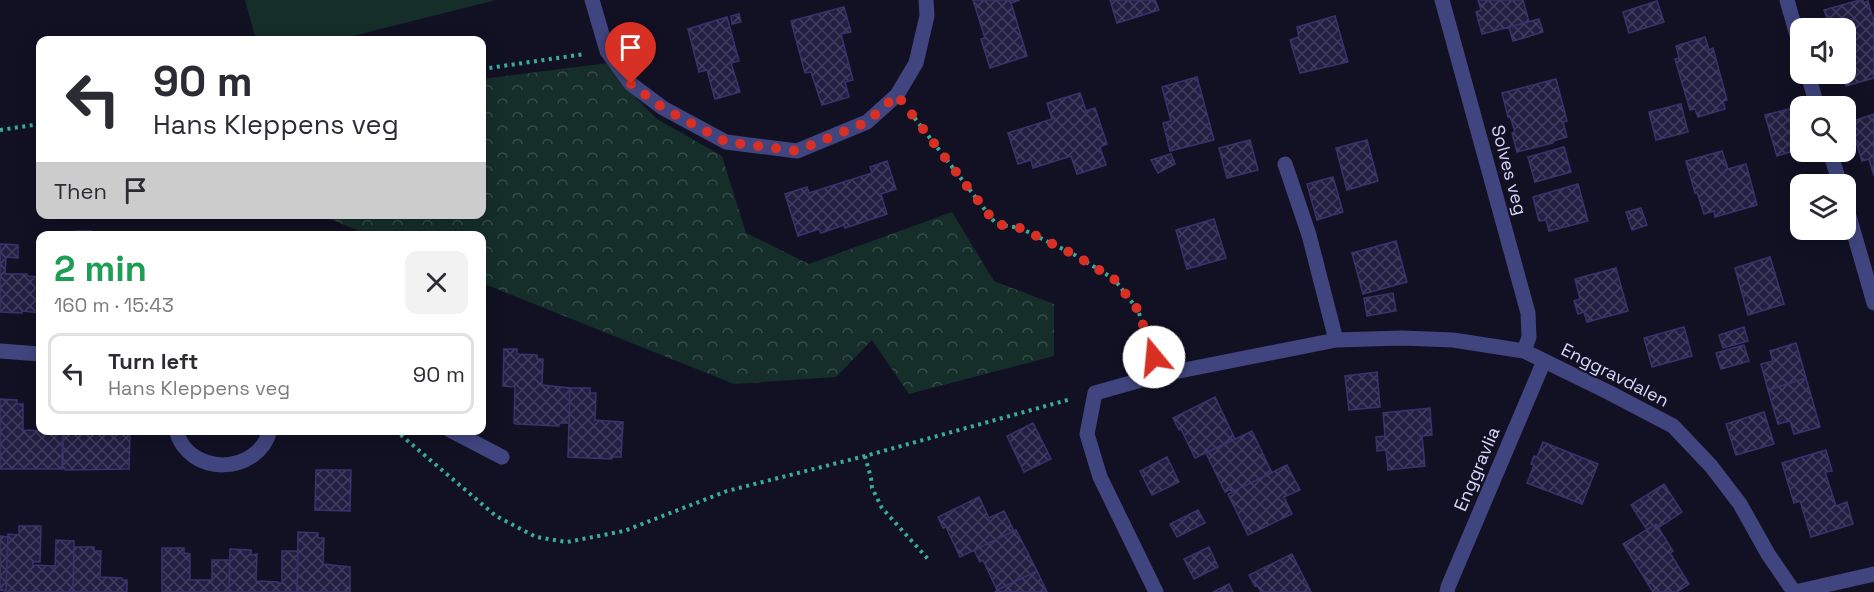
<!DOCTYPE html>
<meta charset="utf-8">
<style>
:root{--surface:#fff;--page:#f2f2f3;--text:#2b2b33;--muted:#7c7c81;--line:#e1e1e2}
body{margin:0;font-family:"Space Grotesk",sans-serif;background:var(--page);color:var(--text);height:100vh;display:flex;flex-direction:column;font-size:22px;white-space:nowrap}
*{box-sizing:border-box;margin:0}
p{font-size:20px;color:var(--muted)}
.icon{flex:none;width:33px;height:33px;fill:none;stroke:currentColor;stroke-width:2;stroke-linecap:round;stroke-linejoin:round}
.map{position:relative;flex:1;overflow:hidden}
.sheet{position:absolute;left:36px;top:231px;width:450px;height:204px;display:flex;flex-direction:column;background:var(--surface);border-radius:12px;box-shadow:0 3px 15px #0003}
.sheet>*{flex:none}
.banner{position:absolute;left:36px;top:36px;width:450px;height:183px;border-radius:12px;box-shadow:0 3px 15px #0003;background:#fff;color:var(--text);overflow:hidden}
.tools{position:absolute;left:1790px;top:18px;display:grid;gap:12px}
.tools a{display:grid;place-items:center;width:66px;height:66px;border-radius:12px;background:var(--surface);box-shadow:0 3px 15px #0003;font-size:30px}
.pin{position:absolute;display:grid;place-items:center;width:51px;height:51px;color:#fff;margin:-62px -26px;border-radius:50% 50% 50% 0;rotate:-45deg;box-shadow:0 0 6px #0007}
.pin .icon{rotate:45deg}
.me{position:absolute;width:66px;margin:-33px;rotate:343deg;stroke-linejoin:round;filter:drop-shadow(0 0 4px #0008)}
.turn{display:flex;align-items:center;gap:21px;height:126px;padding:0 18px;font-size:27px}
.turn .icon{width:78px;height:78px;stroke-width:2.5}
.turn b{display:block;font-size:42px;line-height:51px}
.then{display:flex;align-items:center;height:57px;padding:0 18px;background:#0003;gap:12px;font-size:22px}
.round{display:grid;place-items:center;flex:none;width:63px;height:63px;border-radius:12px;background:var(--page)}
.headline{display:flex;align-items:center;justify-content:space-between;height:102px;padding:0 18px}
h1{font-size:36px;font-weight:700;line-height:45px;color:#1e9e55}
ul{padding:0;list-style:none}
li{display:flex;align-items:center;gap:18px;height:81px;margin:0 12px 9px;padding:0 6px;border:3px solid var(--line);border-radius:12px}
li div{flex:1}
li b{display:block;font-size:22px}
li em{font-style:normal}
.map>svg:first-child{display:block}
.forest{fill:url(#forest-crowns)}
.pitch{fill:#152e2a}
.building{fill:url(#building-cross-hatch);stroke:#38336d;stroke-width:1.5}
.lines{fill:none;stroke-linecap:round;stroke-linejoin:round}
.path{stroke:#3aad98;stroke-width:4;stroke-dasharray:3 4.5;stroke-linecap:butt}
.minor{stroke:#40457f;stroke-width:15}
.route{stroke:#d93025;stroke-width:10;stroke-dasharray:0 18}
.labels{text-anchor:middle;stroke-width:4.5;stroke-linejoin:round;paint-order:stroke}
.street-label{font-size:18px;fill:#d8d8fb;stroke:#121124}
</style>
<div class="map">
<svg width="1874" height="592" viewBox="0 0 1874 592">
<defs>
<pattern id="forest-crowns" width="20" height="18" patternUnits="userSpaceOnUse" patternTransform="scale(1.5)"><rect width="20" height="18" fill="#152e2a"/><path d="M2 6a3 3 0 1 1 6 0M12 15a3 3 0 1 1 6 0" fill="none" stroke="#364c4a"/></pattern>
<pattern id="building-cross-hatch" width="8" height="8" patternUnits="userSpaceOnUse" patternTransform="scale(1.5)"><rect width="8" height="8" fill="#221f43"/><path d="M0 0l8 8M0 8l8-8" fill="none" stroke="#413f5f"/></pattern>
</defs>
<rect width="100%" height="100%" fill="#121124"/>
<!-- forest -->
<path class="forest" d="M616 62 627 89 657 119 722 156 746 233 809 264 952 212 994 281 1054 304V356L909 394 872 340 836 377 734 384 482 283V236L368 235 321 215 482 214V79Z"/>
<!-- pitch -->
<path class="pitch" d="M245 0H496L337 40H256Z"/>
<!-- building -->
<path class="building" d="M973 0H1020L1011 3 1027 56 990 68 981 39 985 38Z
M1110 0H1155L1159 10 1117 23Z
M1478 0H1523L1529 22 1482 34 1476 12 1481 10Z
M1860 0H1863L1864 3 1868 1 1874 22V78L1846 86 1843 74H1845V28H1828H1830L1824 10Z
M1657 1 1664 22 1629 33 1623 12Z
M844 7 851 32 841 34 853 80 845 82 849 97 822 105 811 72 805 73 791 21Z
M739 14 741 22 732 24 731 16Z
M1335 16 1348 62 1300 73 1290 40 1299 37 1297 27Z
M727 17 739 61 731 63 740 92 715 99 707 70 699 72 688 29Z
M1539 19 1543 32 1513 41 1509 27Z
M1705 37 1709 50 1713 48 1727 100 1723 101 1725 109 1698 117 1695 109 1690 110 1675 59 1679 58 1676 46Z
M1197 77 1214 140 1170 151 1163 123 1171 121 1162 87Z
M1556 79 1567 121 1563 122 1567 137 1553 141V143L1517 152 1512 133 1515 132 1510 116 1508 117 1502 93Z
M1080 93 1086 111 1095 108 1107 144 1100 147 1106 165 1077 174 1071 156 1033 168 1031 160 1018 164 1008 133 1052 119 1047 103Z
M1681 104 1688 132 1656 140 1649 112Z
M1793 108 1800 132V149L1777 156 1765 115Z
M1874 114V176L1869 159 1862 161 1850 122Z
M1250 140 1258 170 1227 178 1219 148Z
M1367 140 1378 181 1347 190 1336 148Z
M1564 147 1571 172 1535 182 1528 157Z
M1722 151 1728 169 1746 164 1757 205 1715 217 1714 211 1704 214 1697 192 1695 193 1686 161Z
M1171 154 1175 164 1158 173 1151 160Z
M887 161 896 189 881 194 887 214 845 228 844 225 821 233 819 229 798 236 785 194 807 187 809 193 872 173 870 167Z
M1333 177 1343 212 1317 220 1307 184Z
M1578 184 1588 221 1549 231 1546 220 1539 221 1533 197Z
M1641 208 1647 225 1632 230 1626 212Z
M1214 219 1226 258 1187 269 1176 230Z
M74 231H91V236H74Z
M1396 241 1407 282 1363 294 1352 253Z
M0 244 18 245V258L6 257 5 274H27V276L40 277V313L22 311V313L0 312Z
M1770 257 1784 304 1748 315 1735 268Z
M1616 268 1628 311 1587 322 1584 312 1578 314 1574 301 1580 299 1575 279Z
M1393 293 1396 311 1367 316 1364 298Z
M1684 327 1692 356 1652 367 1644 338Z
M1744 327 1748 341 1723 348 1719 335Z
M1796 343 1806 378 1768 390 1761 364 1773 361 1770 351Z
M1744 345 1749 361 1721 369 1716 353Z
M504 349H517V354L537 355V359H543L542 385 570 388 569 423H560L559 426 516 424 514 423 515 387 503 386Z
M1377 372 1380 407 1349 410 1345 376Z
M1806 378 1820 427 1794 434 1790 421 1778 424 1768 390Z
M570 388H590V393H596L595 420 623 422 621 457H612V459L568 457Z
M1215 397 1235 439 1195 458 1181 429 1179 430 1173 418Z
M0 399 17 400V404H23V430L44 431V433H50V431H63V469H0Z
M1430 408 1432 435 1422 436 1425 466 1388 470 1386 450 1377 451 1376 437 1385 436 1383 413Z
M1764 412 1774 444 1736 455 1726 424Z
M1033 423 1051 459 1024 472 1007 436Z
M63 430H90V432L111 433V435H116L117 432H130L129 469 65 470V468H62Z
M1252 431 1272 473 1232 492 1231 489 1225 492 1206 453Z
M1543 442 1598 464 1582 504 1527 483 1534 465 1531 464 1534 456 1537 457Z
M1826 450 1832 471 1825 472 1836 506 1847 502 1853 524 1811 537 1800 501 1794 503 1782 463Z
M1167 457 1179 482 1152 495 1140 471Z
M1287 465 1300 490 1284 497 1292 514 1248 535 1228 494Z
M316 470H351L350 511 315 510Z
M1664 484 1682 512 1658 528 1656 524 1647 530 1631 505Z
M979 497 989 518 1004 511 1014 531 960 557 946 527 943 528 938 517Z
M1198 510 1205 523 1177 537 1170 524Z
M1656 524 1673 551 1670 553 1689 584 1677 592H1653L1623 544Z
M19 526H41L40 562H33V565L54 566 55 568 56 540 74 541 73 592H6L8 534 19 535Z
M1016 530 1037 571 997 590 983 560 980 562 974 550Z
M298 532 318 533V538H324L323 564 350 567V592H297Z
M0 536 8 537 6 591 0 590Z
M74 547H94V551H101L100 577 122 578V580H127V592H73Z
M1209 547 1218 567 1194 579 1184 559Z
M162 548H184V553L190 554V580H211L212 582V560H230L229 592H162Z
M230 549 251 550V555L257 554 256 581 278 582V583H282V551H298L297 592H229Z
M1292 554 1311 592H1261L1257 585 1255 586 1249 575Z
M1037 571 1047 592H995L997 590Z
M1229 584 1233 592H1213Z"/>
<g class="lines">
<!-- path -->
<path class="path" d="M482 69 585 54
M910 112 996 224 1020 228 1075 255 1114 279 1138 310 1153 355
M0 130 40 124
M395 430 496 516 536 537 567 542 624 531 727 491 865 456 1071 399
M865 456 871 478 872 488 882 508 928 559"/>
<!-- minor -->
<path class="minor" d="M592 0 607 51 631 84 663 108 726 142 797 151 867 122 897 95 916 63 927 16 926 0
M1442 0 1528 313 1529 337 1524 351
M1787 0 1800 46
M1808 74 1817 106
M1830 152 1840 184
M1285 164 1309 235 1336 340
M1845 202 1874 303
M0 351 40 354
M176 430C188 477 258 476 270 430
M450 430 502 457
M1156 592 1100 477 1087 434 1095 393 1159 375 1336 340 1402 338 1453 340 1524 351 1608 392 1673 426 1711 466 1740 504 1768 554 1794 592
M1447 592 1448 587 1544 361
M1795 592 1874 574"/>
</g>
<g class="lines">
<!-- route -->
<path class="route" d="M631 84 663 108 726 142 797 151 867 122 897 95 996 224 1020 228 1075 255 1114 279 1138 310 1154 357"/>
</g>
<g class="labels">
<!-- street labels -->
<g class="street-label">
<text transform="translate(1509 170) rotate(75)" y="6">Solves veg</text>
<text transform="translate(1615 375) rotate(27)" y="6">Enggravdalen</text>
<text transform="translate(1477 469) rotate(-67)" y="6">Enggravlia</text>
</g>
</g>
</svg>
<div class="tools">
<a><svg class="icon" aria-label="sound" viewBox="0 0 24 24"><path d="M4 9h4l5-4v14l-5-4H4zM17 9q2 3 0 6"/></svg></a>
<a><svg class="icon" aria-label="search" viewBox="0 0 24 24"><circle cx="10" cy="10" r="6"/><path d="M15 15l6 6"/></svg></a>
<a><svg class="icon" aria-label="layers" viewBox="0 0 24 24"><path d="M12 4l9 5-9 5-9-5zM3 14l9 5 9-5"/></svg></a>
</div>
<div class="pin" style="left:631px;top:84px;background:#d93025"><svg class="icon" aria-label="arrive" viewBox="0 0 24 24"><path d="M6 21V4h12l-3 4 3 4H6"/></svg></div>
<svg class="me" style="left:1154px;top:357px" viewBox="-20 -20 40 40"><circle r="19" fill="#fff"/><path d="M0-13L10 11 0 6-10 11z" fill="#d93025"/></svg>
<div class="banner">
<div class="turn"><svg class="icon" aria-label="left" viewBox="0 0 24 24"><path d="M17 20v-9H6M10 6l-5 5 5 5"/></svg><div><b>90 m</b>Hans Kleppens veg</div></div>
<div class="then">Then<svg class="icon" aria-label="arrive" viewBox="0 0 24 24"><path d="M6 21V4h12l-3 4 3 4H6"/></svg></div>
</div>
<section class="sheet">
<div class="headline"><div><h1>2 min</h1><p>160 m · 15:43</p></div><a class="round"><svg class="icon" aria-label="close" viewBox="0 0 24 24"><path d="M6 6l12 12M18 6L6 18"/></svg></a></div>
<ul>
<li><svg class="icon" aria-label="left" viewBox="0 0 24 24"><path d="M17 20v-9H6M10 6l-5 5 5 5"/></svg><div><b>Turn left</b><p>Hans Kleppens veg</p></div><em>90 m</em></li>
</ul>
</section>
</div>
